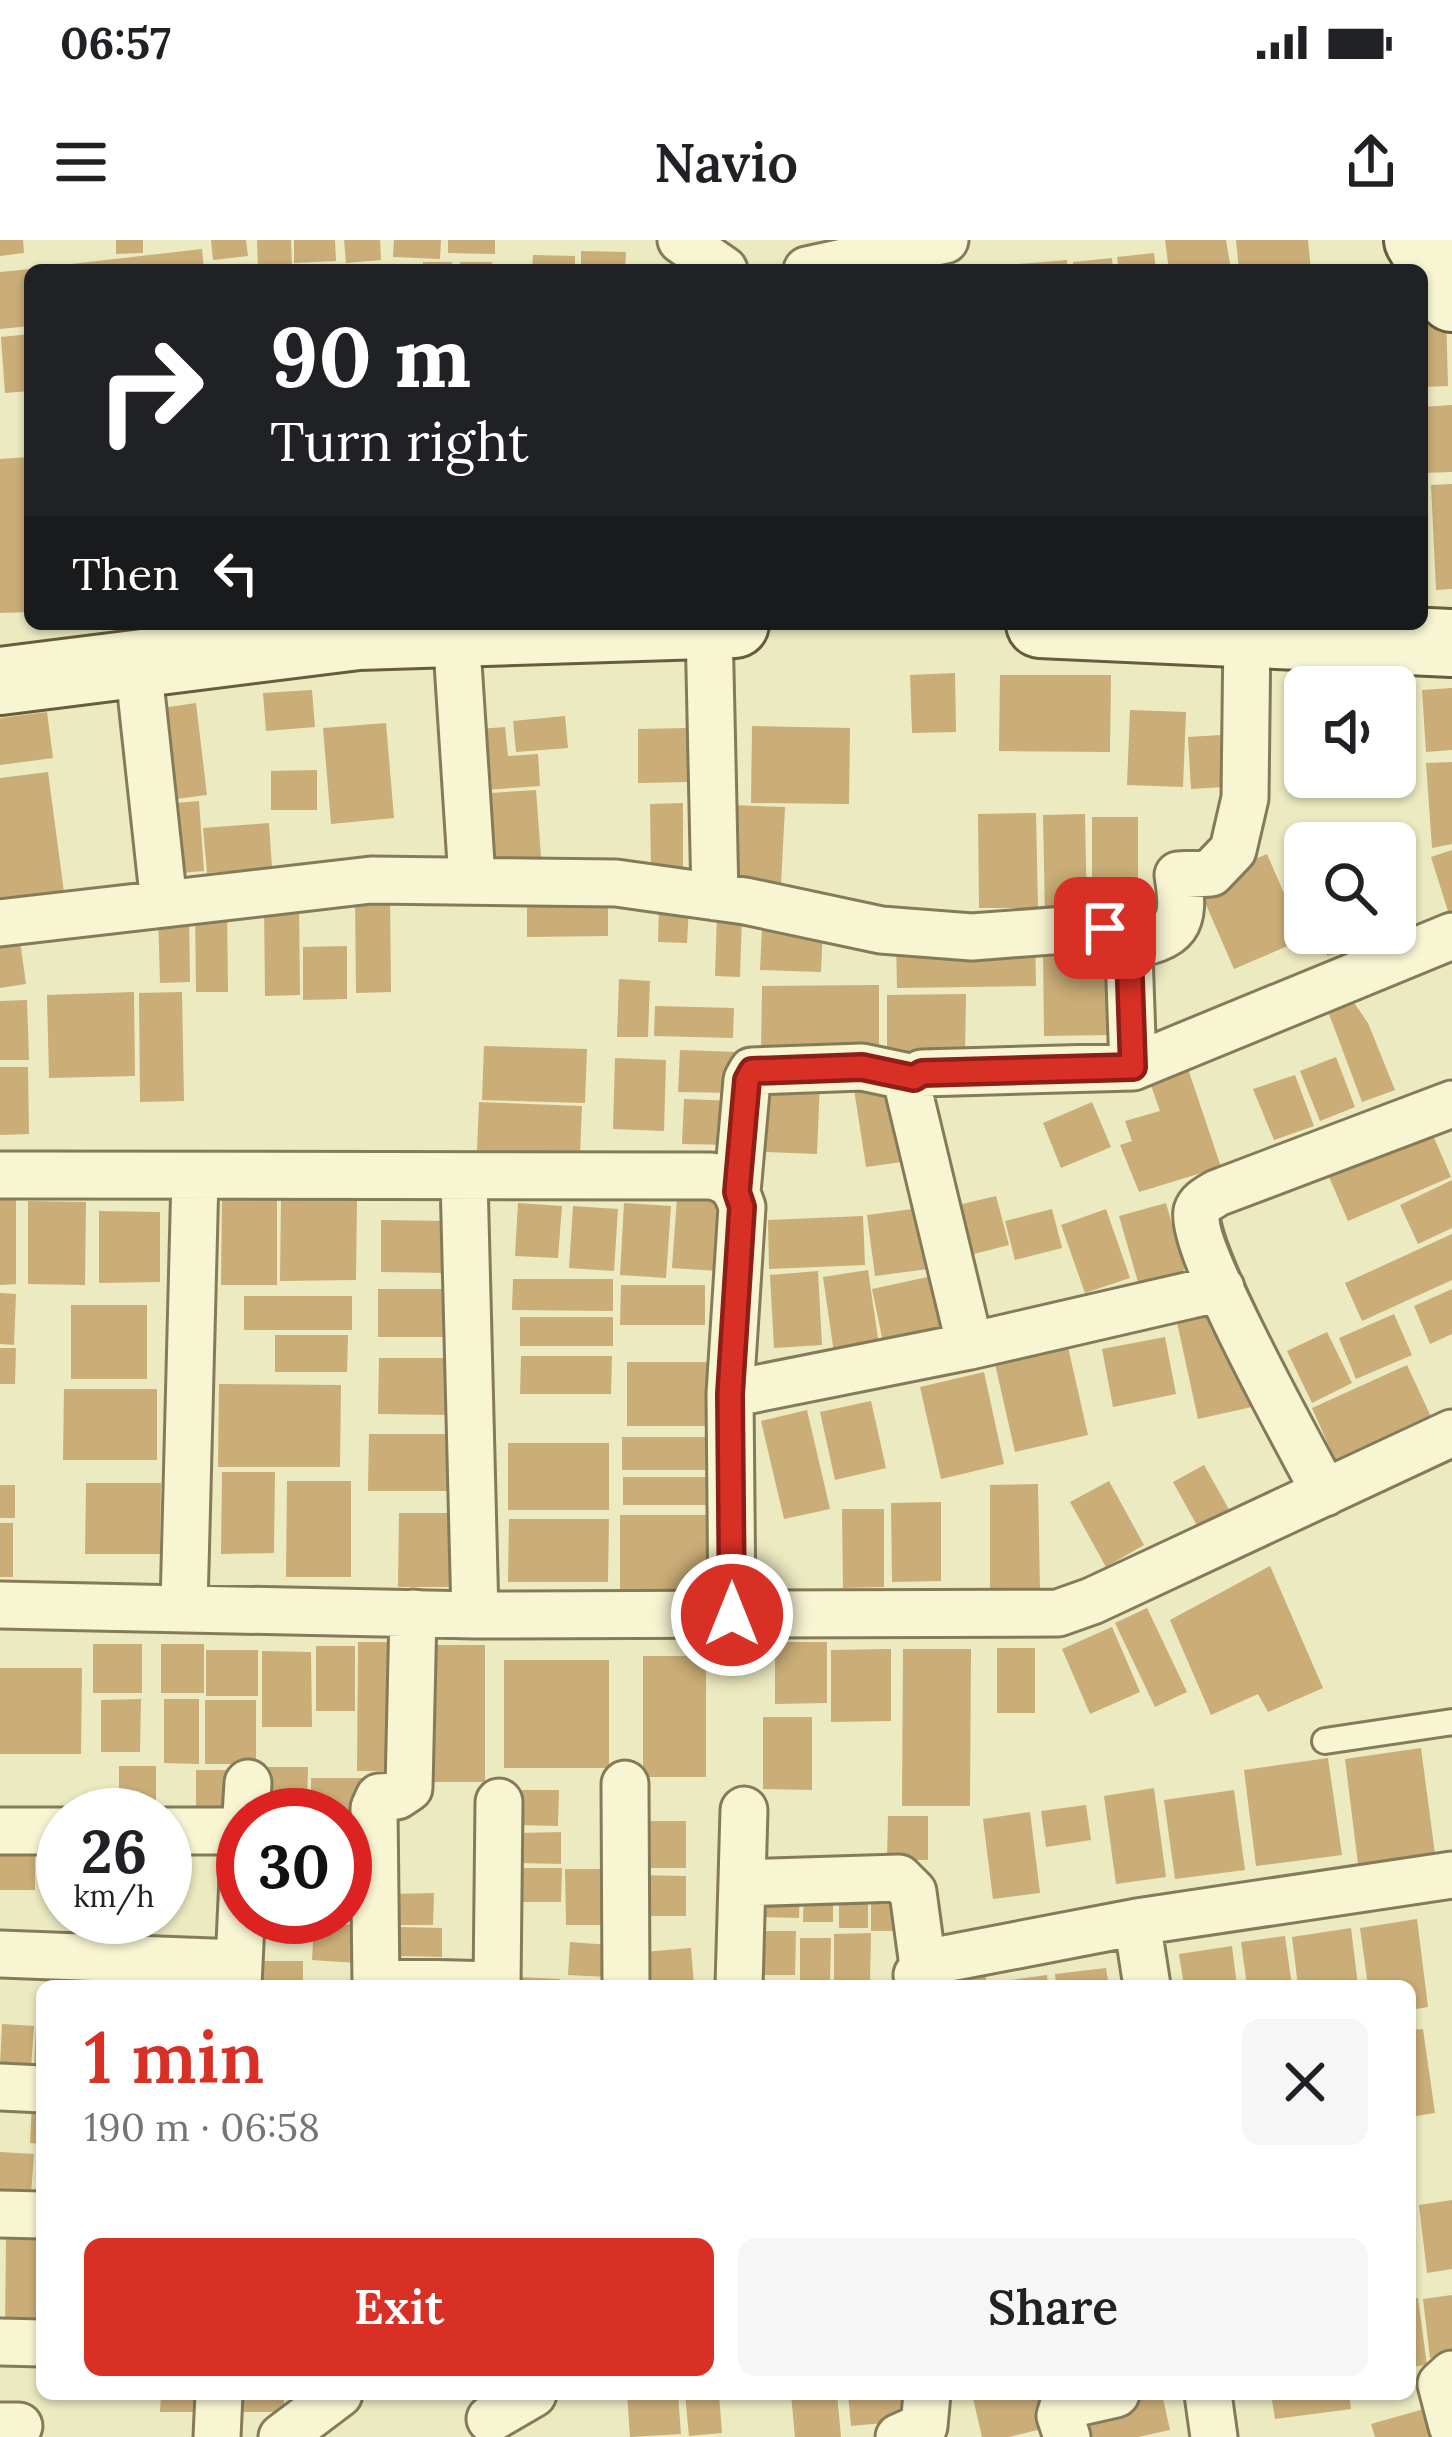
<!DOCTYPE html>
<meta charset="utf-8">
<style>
:root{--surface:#fff;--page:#f6f6f6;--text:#202124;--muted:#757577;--accent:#d93025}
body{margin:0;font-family:Lora,serif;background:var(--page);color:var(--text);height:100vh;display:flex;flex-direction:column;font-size:45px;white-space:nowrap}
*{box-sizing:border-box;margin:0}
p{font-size:39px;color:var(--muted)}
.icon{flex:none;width:66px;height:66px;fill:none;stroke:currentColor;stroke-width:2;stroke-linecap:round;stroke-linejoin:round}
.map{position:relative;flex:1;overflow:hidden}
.panel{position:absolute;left:36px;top:1740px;width:1380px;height:420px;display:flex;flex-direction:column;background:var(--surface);border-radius:18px;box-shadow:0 3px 9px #0004}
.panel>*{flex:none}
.hud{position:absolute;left:24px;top:24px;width:1404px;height:366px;border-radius:18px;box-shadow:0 3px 9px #0004;background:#202124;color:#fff;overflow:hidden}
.buttons{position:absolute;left:1284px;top:426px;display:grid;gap:24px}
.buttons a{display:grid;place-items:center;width:132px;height:132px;border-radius:18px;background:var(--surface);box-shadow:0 3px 9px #0004;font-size:60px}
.speed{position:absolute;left:36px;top:1548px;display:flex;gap:24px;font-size:60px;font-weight:700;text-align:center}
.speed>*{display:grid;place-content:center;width:156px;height:156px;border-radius:50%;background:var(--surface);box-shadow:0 3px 9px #0004;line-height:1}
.speed small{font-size:30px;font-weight:400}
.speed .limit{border:18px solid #d22;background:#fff;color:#111}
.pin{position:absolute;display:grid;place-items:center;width:102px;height:102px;color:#fff;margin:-51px;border-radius:24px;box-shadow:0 6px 18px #0006}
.me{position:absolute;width:132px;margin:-66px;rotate:0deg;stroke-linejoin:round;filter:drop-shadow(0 0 9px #0008)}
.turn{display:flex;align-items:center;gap:42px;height:252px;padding:0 48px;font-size:54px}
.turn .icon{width:156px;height:156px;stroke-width:2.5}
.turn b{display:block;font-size:84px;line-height:102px}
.then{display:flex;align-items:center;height:114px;padding:0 48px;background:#0003;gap:24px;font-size:45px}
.round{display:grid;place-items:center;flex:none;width:126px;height:126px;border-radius:18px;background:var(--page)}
.overview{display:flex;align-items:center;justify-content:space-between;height:204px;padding:0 48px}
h1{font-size:72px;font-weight:600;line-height:90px;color:var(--accent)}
.button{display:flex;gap:24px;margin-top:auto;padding:24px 48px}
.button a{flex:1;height:138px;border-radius:18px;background:var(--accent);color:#fff;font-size:48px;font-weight:600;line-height:138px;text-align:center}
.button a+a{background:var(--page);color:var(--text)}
.status{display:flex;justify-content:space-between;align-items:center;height:84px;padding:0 60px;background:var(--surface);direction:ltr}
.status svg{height:33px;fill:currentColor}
header{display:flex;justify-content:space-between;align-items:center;height:156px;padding:0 48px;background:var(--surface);font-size:54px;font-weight:600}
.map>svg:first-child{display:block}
.building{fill:#caad77}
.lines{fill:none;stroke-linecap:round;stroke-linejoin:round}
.lane-casing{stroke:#857b59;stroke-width:30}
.street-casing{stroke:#857b59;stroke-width:51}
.secondary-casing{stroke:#675c3c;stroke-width:72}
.lane{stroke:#f8f5d3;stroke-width:24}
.street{stroke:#f8f5d3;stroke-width:45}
.secondary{stroke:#f8f5d3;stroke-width:66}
.route-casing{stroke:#8d1f18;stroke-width:30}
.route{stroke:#d93025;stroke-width:21}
</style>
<div class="status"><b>06:57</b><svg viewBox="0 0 49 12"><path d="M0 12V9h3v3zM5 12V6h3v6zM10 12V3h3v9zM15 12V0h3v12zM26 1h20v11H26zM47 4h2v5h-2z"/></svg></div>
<header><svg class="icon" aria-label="menu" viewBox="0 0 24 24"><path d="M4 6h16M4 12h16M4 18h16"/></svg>Navio<svg class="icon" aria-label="share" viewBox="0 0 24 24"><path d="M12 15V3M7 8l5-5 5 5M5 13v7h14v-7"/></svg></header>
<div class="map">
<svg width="1452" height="2197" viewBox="0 0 1452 2197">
<rect width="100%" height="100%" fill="#eceac1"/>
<!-- building -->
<path class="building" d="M0 0H23L24 13 0 16Z
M116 0H143V13L116 14Z
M211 0H246L248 16 213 20Z
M257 0H291L292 27 258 29Z
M294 0H335L336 21 294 23Z
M344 0H380L381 20 346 23Z
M394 0H441L440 19 393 17Z
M448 0H495V14L448 13Z
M1165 0H1226L1231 30H1169Z
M1236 0H1308L1311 30H1239Z
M202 9 204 30H45V27Z
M581 11 626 12 625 30H581Z
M1154 13 1156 30H1119L1117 17Z
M533 15 575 16V30H532Z
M1112 18 1113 30H1074L1073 22Z
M1067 20 1068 30H984V27Z
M423 22H452V30H422Z
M460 22H492V30H460Z
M30 29V86L0 89V32Z
M1446 73 1448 146 1422 147V74Z
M30 94V151L5 153 1 97Z
M1452 165V232L1422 233V167Z
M30 217V372L0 373V219Z
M1452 244V349L1436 350 1431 245Z
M955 433 956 492 912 493 910 435Z
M1000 435H1111L1110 512 999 511Z
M1452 448V510L1426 512 1422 450Z
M312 450 315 487 266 491 263 453Z
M196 463 207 555 160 561 148 470Z
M1130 470 1186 472 1183 547 1127 545Z
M47 472 53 518 0 525V478Z
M565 476 568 508 516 512 513 481Z
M386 483 394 578 331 584 323 488Z
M752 486 850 488 849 564 751 563Z
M505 487 508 516 538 514 540 546 484 550 479 489Z
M689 488V542L638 543V489Z
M1237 494 1241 546 1191 549 1188 497Z
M1452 522V604L1432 608 1426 523Z
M317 530V570H271V531Z
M48 532 65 660 0 668V538Z
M536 550 541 617 495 620 490 553Z
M199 561 204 631 170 634 164 564Z
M683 563V630L651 631 650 564Z
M731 565 785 567 781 644 727 642Z
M1036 573 1038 668H979L978 574Z
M1085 574 1087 675 1045 676 1043 575Z
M1092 577H1138V674L1092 675Z
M269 583 272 628 207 633 203 588Z
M1452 610V681H1451L1431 617Z
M1267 614 1304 699 1234 729 1197 644Z
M608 653V696L527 697V654Z
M390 654 391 752 356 753 355 655Z
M299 661 300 755 265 756 264 662Z
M227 665 228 752H196L195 666Z
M659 665 689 666 687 703 658 702Z
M158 672H189L190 742 160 743Z
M717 675H742L740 737 715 736Z
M18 686 26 744 0 748V689Z
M762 687 823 689 821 732 760 730Z
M1321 693H1380L1382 701 1327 716Z
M1035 697 1036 746 897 748 896 700Z
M1109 705V795L1044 796 1043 706Z
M347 706V759L303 760V707Z
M619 739 650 741 648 797H617Z
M879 745V813H761L762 746Z
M134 752 135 836 49 838 47 755Z
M182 752 184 861 140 862 139 753Z
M966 754 965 819H887V755Z
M1348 754 1368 783 1395 850 1362 862 1326 766Z
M27 760 29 820H0V761Z
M655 766 734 768 733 798 654 796Z
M484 806 587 809 585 863 482 860Z
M680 810 737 812 735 853 678 852Z
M1184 817 1221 927 1139 952 1120 905 1132 901 1125 881 1160 871 1146 831Z
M1336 817 1355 867 1320 881 1300 831Z
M615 818 666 820 664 891 613 889Z
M0 827H28L29 894 0 895Z
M1295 835 1314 886 1274 900 1253 849Z
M820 841 817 914 766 912 763 845Z
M897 842 909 921 866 927 854 849Z
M684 859 736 861 734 905 682 904Z
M479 862 582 866 580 914 477 911Z
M1092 862 1111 907 1061 928 1043 883Z
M1432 893 1451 937 1348 981 1329 937Z
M1452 940V988L1418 1004 1400 965Z
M0 956H16V1044L0 1045Z
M996 956 1009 1005 958 1018 946 968Z
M222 958H277V1045H221Z
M677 958 723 960 719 1031 672 1028Z
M281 959H357L356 1040 280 1041Z
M28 961 86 962 85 1045 28 1044Z
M518 963 562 966 558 1018 515 1016Z
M624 963 671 966 666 1038 620 1035Z
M1166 963 1185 1030 1138 1042 1119 976Z
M573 966 618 969 614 1031 569 1028Z
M921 968 928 1029 875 1036 867 975Z
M1052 969 1062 1008 1015 1020 1005 981Z
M1106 969 1130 1038 1085 1053 1061 985Z
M99 971 160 972V1042L99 1043Z
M863 976 865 1025 769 1029 768 980Z
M381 980 448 981V1033L381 1032Z
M1452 994V1040L1362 1081 1345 1043Z
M868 1030 879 1105 834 1113 823 1037Z
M818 1031 822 1105 774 1108 770 1035Z
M937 1035 947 1088 883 1102 872 1049Z
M513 1039H613V1071L512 1070Z
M621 1045H705V1085H620Z
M378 1049H449L448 1097H378Z
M1452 1049V1094L1430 1104 1414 1066Z
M0 1053 16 1054 14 1105 0 1104Z
M244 1056H352V1090H244Z
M71 1065H147V1139H71Z
M1229 1066 1252 1167 1198 1179 1176 1078Z
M1394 1074 1412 1115 1356 1139 1339 1098Z
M520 1077H613V1106H520Z
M1327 1092 1352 1143 1312 1163 1287 1111Z
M275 1095H348L347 1132H275Z
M1165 1097 1176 1154 1113 1167 1102 1109Z
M1068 1107 1088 1195 1015 1212 995 1124Z
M0 1108H16L15 1144H0Z
M521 1116H612L611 1154H520Z
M379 1118H452V1175L378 1174Z
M627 1122H709L708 1186H627Z
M1407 1125 1432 1179 1336 1222 1312 1168Z
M984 1132 1004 1224 941 1239 920 1147Z
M219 1144 341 1145 340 1227H218Z
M64 1149H157V1220H63Z
M871 1161 886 1228 835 1240 820 1172Z
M807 1170 830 1269 784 1279 761 1181Z
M369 1194H456L455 1251H368Z
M622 1197H705V1230H622Z
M508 1203H609V1270H508Z
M1204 1225 1235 1280 1204 1298 1173 1242Z
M222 1232H275L274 1313 221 1314Z
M623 1237H706V1265H623Z
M287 1241H351V1337H286Z
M1109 1241 1144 1305 1106 1327 1070 1262Z
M86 1243H161L160 1314H85Z
M1038 1244 1040 1350 990 1351V1245Z
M0 1245H15V1278H0Z
M941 1262V1341L892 1342 891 1263Z
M842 1269H884V1347L843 1348Z
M399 1273H456V1347H398Z
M620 1275H724V1349H620Z
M509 1279H609L608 1342H508Z
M0 1283H13V1337H0Z
M1270 1326 1323 1448 1268 1472 1258 1454 1211 1475 1170 1380Z
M1147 1368 1187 1452 1155 1467 1115 1383Z
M1112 1387 1140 1452 1090 1474 1062 1409Z
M358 1402H409V1531H357Z
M775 1402H827V1463L775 1464Z
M93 1404H142V1453H93Z
M161 1404H204V1453H161Z
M416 1405H485V1542H416Z
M316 1406H355V1471H316Z
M997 1408H1035V1473H997Z
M891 1409V1481L831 1482V1410Z
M903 1409H971L970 1566H902Z
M206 1410H258V1456H206Z
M262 1411 311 1412 312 1487H262Z
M643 1416H706V1537H643Z
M504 1420H609V1528H504Z
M0 1428H82L81 1514H0Z
M141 1459 140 1512H101V1460Z
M164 1459H199V1524L164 1523Z
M205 1460H256V1524H205Z
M763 1477H812V1550L763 1549Z
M1421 1508 1435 1614 1358 1624 1345 1519Z
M1328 1518 1342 1615 1256 1626 1244 1530Z
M119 1526H156V1575H119Z
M265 1527H308L307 1568H265Z
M196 1530H231V1573H196Z
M311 1538H363V1604H345V1575H311Z
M1154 1548 1166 1637 1116 1644 1104 1556Z
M519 1550H559L558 1586 518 1585Z
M1234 1550 1245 1630 1175 1639 1164 1560Z
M1086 1565 1091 1600 1046 1607 1041 1571Z
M1030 1572 1040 1653 993 1659 983 1579Z
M888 1576H928V1620H887Z
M639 1581H686V1628H639Z
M561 1592V1624L519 1623 520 1593Z
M0 1603H35V1650H0Z
M44 1605H63V1648H44Z
M345 1610H360V1644L345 1643Z
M518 1628H562L561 1662H518Z
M565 1629H610V1685H566Z
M632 1635 686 1636V1676H632Z
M839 1643H868V1688H839Z
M804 1645H833V1682H803Z
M763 1646H800L799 1678 762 1677Z
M871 1647H906L905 1691H871Z
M434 1653 433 1685H391V1654Z
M73 1677H104L99 1713 67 1707Z
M118 1677H150L148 1710 116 1708Z
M1417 1679 1428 1767 1410 1770V1746H1368L1360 1688Z
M314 1683 360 1685 357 1723 312 1720Z
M398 1687 442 1688V1717L398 1716Z
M1351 1688 1358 1746H1298L1292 1697Z
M755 1691H796L795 1735H755Z
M871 1693 870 1741H834V1694Z
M1285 1696 1292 1746H1247L1241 1702Z
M800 1698H831L830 1740H800Z
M570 1702 610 1705 608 1737 568 1735Z
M1232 1706 1237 1746H1184L1179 1714Z
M691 1708 694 1744 635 1746 632 1713Z
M259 1721H303V1746H259Z
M1106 1728 1109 1746H1056L1055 1734Z
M985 1731 987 1746H937L936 1738Z
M1047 1735 1048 1746H990V1743Z
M517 1737 560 1739V1746H516Z
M2 1784 34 1786 31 1828 0 1826Z
M36 1784H42V1829H34Z
M1423 1789 1435 1873 1410 1877V1790Z
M32 1864H42V1904L30 1903Z
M37 1910H42V1954H36Z
M0 1912 34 1914 31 1954 0 1952Z
M1452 1960V2029L1427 2033 1419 1965Z
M42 1995V2087H5L6 1996Z
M1452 2055V2115L1430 2118 1423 2059Z
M1418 2058 1427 2125 1410 2127V2059Z
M161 2154H208V2172H160Z
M239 2154H284V2172H239Z
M627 2154H678L681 2194 630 2197Z
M685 2154H719L722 2193 689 2196Z
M791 2154H837L841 2197H795Z
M848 2154H904L906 2181 851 2186Z
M972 2154H1042L1050 2187 1009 2197H982Z
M1149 2154H1162L1170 2190 1138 2197H1078L1073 2171Z
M1271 2154H1349L1351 2169 1275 2179Z
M1438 2165 1447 2197H1375L1371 2184Z"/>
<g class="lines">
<!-- lane casing -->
<g class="lane-casing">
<path id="lane" d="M1325 1501 1452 1482"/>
</g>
<!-- street casing -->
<g class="street-casing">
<path id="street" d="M681 0 724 30
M807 30 945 0
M709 385 715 657
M456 392 472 639
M138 424 164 664
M0 683 371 640 616 643 745 661 881 690 972 697 1105 687 1117 691 1129 713 1133 827
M1126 706C1178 697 1186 686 1178 635L1211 633 1233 610 1245 558 1247 392
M0 935 711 936C730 940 736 948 742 967L730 1154 732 1375
M464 938 475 1375
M737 952 747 840 752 831 862 827 914 838
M970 1106 909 852 911 843 922 833 1133 827 1452 696
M730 1154 970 1106 1221 1048
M1325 1253C1303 1210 1188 1006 1197 971 1200 962 1209 958 1217 953L1452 864
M0 1365 475 1375 1058 1373 1092 1361 1452 1193
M184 1367 195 936
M625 1544 626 1746
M246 1575 248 1543
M0 1591H63
M165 1591H243
M742 1643 899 1638 913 1652 923 1726
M1137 1682 1147 1746
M0 1714 239 1723
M376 1742 497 1745
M238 1746 243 1638
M376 1746 374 1568 379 1557 397 1556 409 1548 413 1373
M497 1746 499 1562
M739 1746 744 1570
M918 1746 917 1735 923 1726 934 1721 1137 1682 1452 1635
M0 1847 42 1849
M0 1974 42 1975
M0 2102 42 2103
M1452 2134 1441 2144 1452 2186
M1208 2154 1214 2197
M490 2179 533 2154
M0 2186H19
M217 2197 219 2154
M282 2197 339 2154
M899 2197 924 2186 927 2154
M1067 2197 1060 2176 1063 2166 1116 2154"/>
</g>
<!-- secondary casing -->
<g class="secondary-casing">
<path id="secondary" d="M1418 0 1452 58
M1040 384 1452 403
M0 441 358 396 735 384"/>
</g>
<!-- lane -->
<use href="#lane" class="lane"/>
<!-- street -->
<use href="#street" class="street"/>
<!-- secondary -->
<use href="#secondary" class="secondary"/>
</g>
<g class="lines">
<!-- route casing -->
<g class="route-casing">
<path id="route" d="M732 1375 730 1154 742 967 737 952 747 840 752 831 862 827 914 838 922 833 1133 827 1129 713 1118 691 1105 688"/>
</g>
<!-- route -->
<use href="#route" class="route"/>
</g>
</svg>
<div class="buttons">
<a><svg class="icon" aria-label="sound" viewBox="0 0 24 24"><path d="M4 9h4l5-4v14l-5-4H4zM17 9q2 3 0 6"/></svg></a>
<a><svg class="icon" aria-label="search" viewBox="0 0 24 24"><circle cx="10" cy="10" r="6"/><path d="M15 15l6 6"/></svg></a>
</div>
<div class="speed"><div>26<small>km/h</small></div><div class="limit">30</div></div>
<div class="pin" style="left:1105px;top:688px;background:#d93025"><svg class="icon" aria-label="arrive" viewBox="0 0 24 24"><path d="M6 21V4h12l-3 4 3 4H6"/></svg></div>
<svg class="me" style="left:732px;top:1375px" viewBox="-20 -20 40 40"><circle r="17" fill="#d93025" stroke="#fff" stroke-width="3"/><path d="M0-11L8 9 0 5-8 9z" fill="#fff"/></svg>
<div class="hud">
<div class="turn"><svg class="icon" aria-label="right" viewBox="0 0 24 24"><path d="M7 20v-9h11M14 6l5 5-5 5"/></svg><div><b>90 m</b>Turn right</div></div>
<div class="then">Then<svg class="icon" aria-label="left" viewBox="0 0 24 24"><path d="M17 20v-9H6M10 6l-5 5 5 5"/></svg></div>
</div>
<section class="panel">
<div class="overview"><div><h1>1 min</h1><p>190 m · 06:58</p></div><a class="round"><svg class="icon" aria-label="close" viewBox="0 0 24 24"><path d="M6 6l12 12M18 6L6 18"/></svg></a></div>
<div class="button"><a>Exit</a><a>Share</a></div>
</section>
</div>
